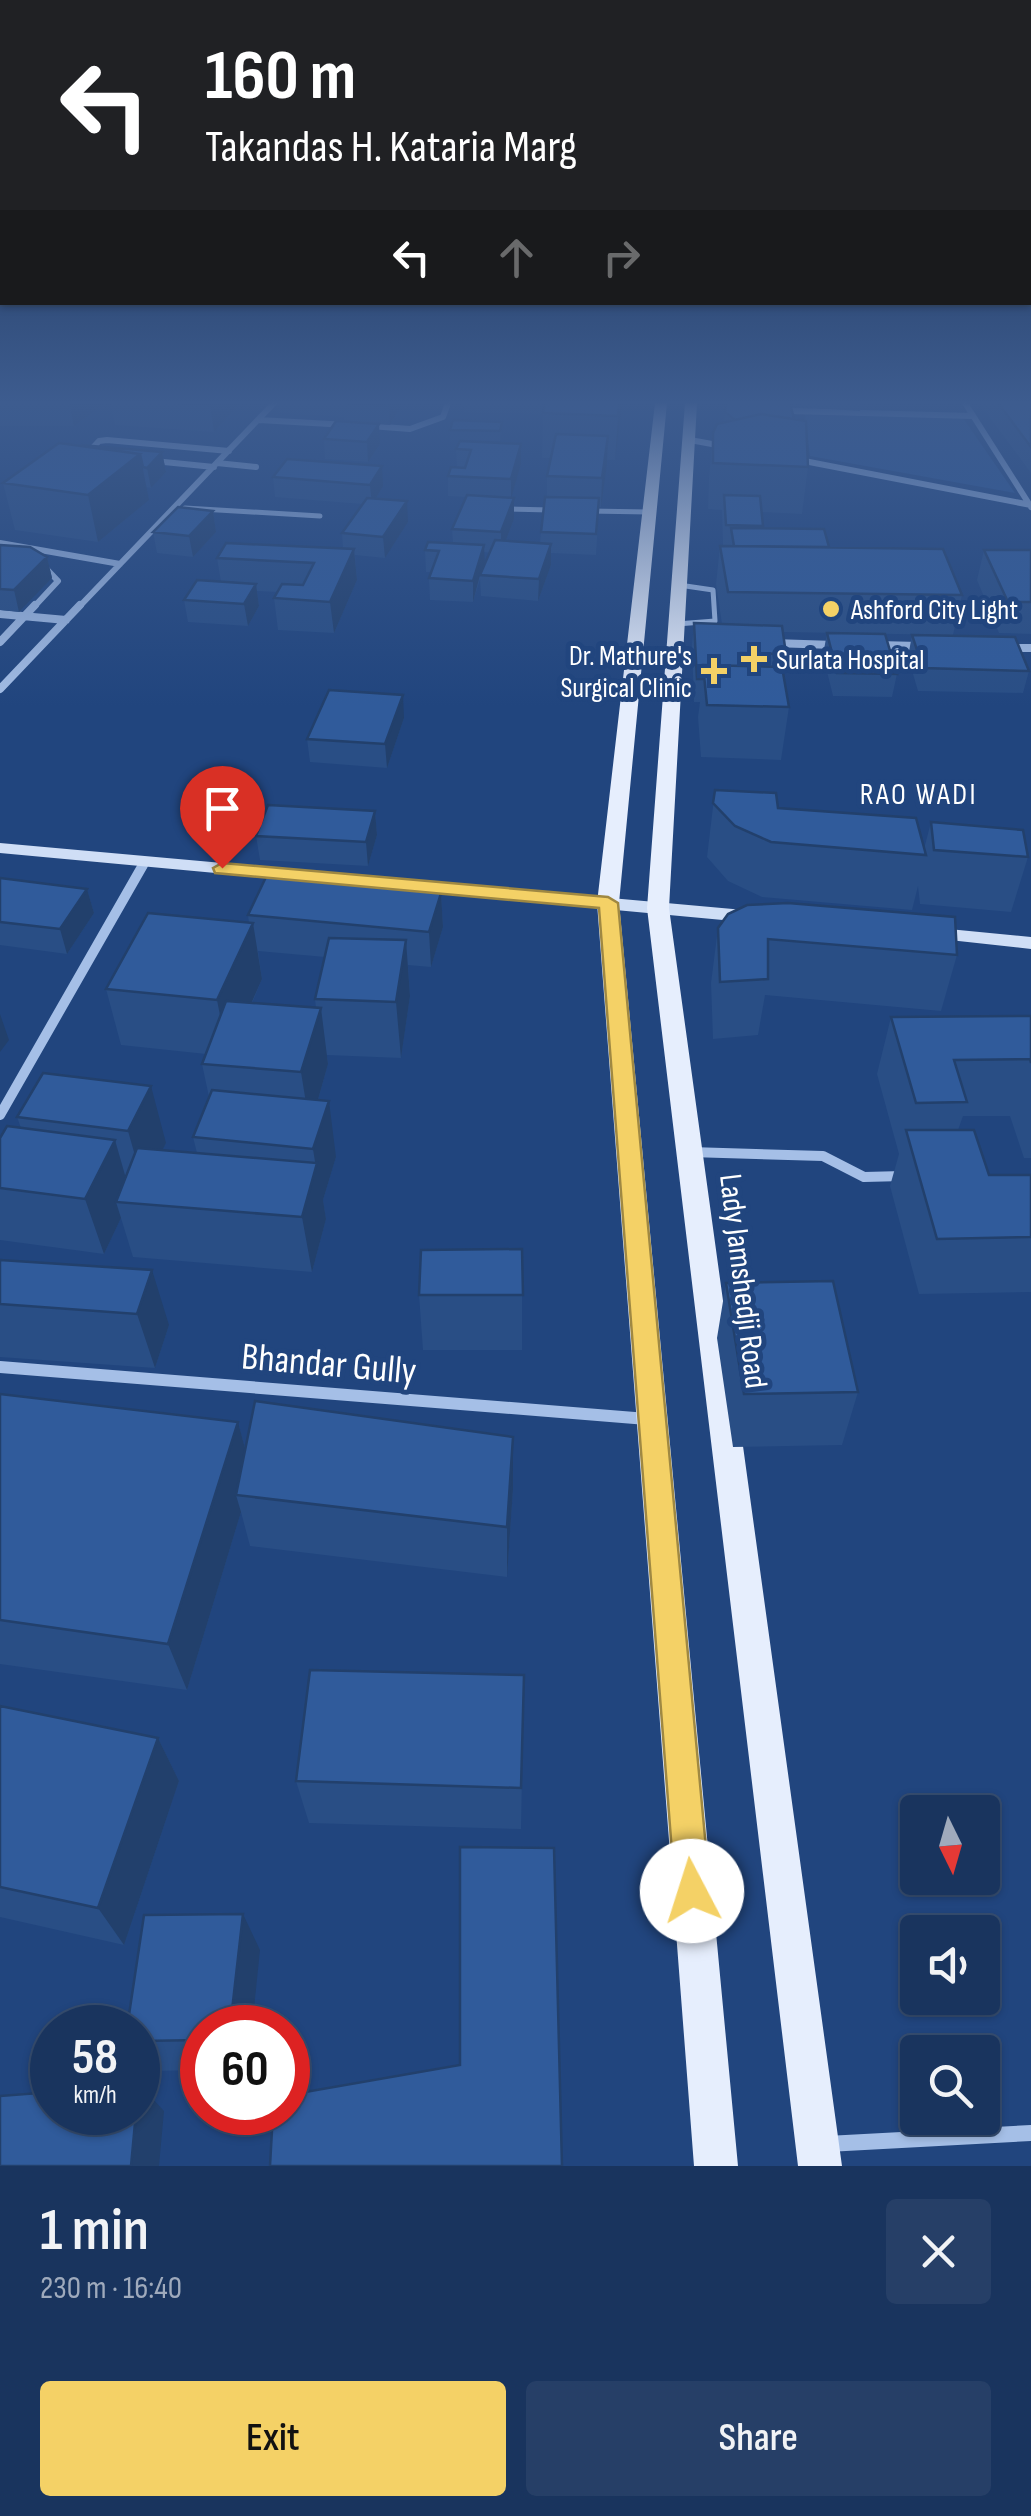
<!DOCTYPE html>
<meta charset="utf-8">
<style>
:root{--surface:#19345e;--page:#263f67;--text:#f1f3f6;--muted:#9faabc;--line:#374f73;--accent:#f4d166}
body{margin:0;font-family:"Sofia Sans Condensed",sans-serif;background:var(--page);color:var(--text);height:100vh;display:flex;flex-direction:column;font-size:38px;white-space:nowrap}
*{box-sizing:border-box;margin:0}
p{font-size:32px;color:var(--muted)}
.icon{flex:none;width:55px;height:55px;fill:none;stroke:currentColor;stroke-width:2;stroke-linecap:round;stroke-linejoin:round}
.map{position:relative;height:2166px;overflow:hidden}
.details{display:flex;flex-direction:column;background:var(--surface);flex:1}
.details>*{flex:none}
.hud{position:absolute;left:0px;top:0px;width:1032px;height:305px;box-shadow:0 2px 8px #0004,0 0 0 2px var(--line);background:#202124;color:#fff;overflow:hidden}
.needle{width:65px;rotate:175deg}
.tools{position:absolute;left:900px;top:1795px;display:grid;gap:20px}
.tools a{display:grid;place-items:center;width:100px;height:100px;border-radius:10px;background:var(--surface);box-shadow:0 2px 8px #0004,0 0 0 2px var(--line);font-size:50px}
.speed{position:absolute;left:30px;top:2005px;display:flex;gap:20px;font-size:50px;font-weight:700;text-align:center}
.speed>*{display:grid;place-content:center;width:130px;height:130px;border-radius:50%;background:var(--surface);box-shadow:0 2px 8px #0004,0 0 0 2px var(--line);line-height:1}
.speed small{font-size:25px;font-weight:400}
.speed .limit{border:15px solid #d22;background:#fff;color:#111}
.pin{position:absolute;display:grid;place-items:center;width:85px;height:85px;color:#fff;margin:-102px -42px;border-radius:50% 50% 50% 0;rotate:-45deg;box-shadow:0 0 10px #0007}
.pin .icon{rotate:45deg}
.me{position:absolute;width:110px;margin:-55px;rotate:355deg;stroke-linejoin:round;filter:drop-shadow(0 0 8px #0008)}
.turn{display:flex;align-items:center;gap:35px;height:210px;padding:0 40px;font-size:45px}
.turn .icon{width:130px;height:130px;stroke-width:2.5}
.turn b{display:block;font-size:70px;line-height:85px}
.lanes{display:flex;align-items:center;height:95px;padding:0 40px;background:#0003;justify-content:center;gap:50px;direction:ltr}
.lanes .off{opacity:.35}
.round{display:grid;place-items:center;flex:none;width:105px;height:105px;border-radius:10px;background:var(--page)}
.overview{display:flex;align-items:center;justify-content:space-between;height:170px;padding:0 40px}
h1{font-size:60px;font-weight:600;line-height:75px}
.cta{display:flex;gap:20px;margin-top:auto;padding:20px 40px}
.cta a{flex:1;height:115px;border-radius:10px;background:var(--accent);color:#111;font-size:40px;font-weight:600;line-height:115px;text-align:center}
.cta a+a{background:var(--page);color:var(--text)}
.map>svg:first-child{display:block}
.green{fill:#2b5696}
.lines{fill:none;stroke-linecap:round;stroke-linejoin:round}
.lane{stroke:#a5bfe7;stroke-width:5}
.street-far4{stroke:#a5bfe7;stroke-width:6}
.street-far3{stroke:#a5bfe7;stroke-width:8}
.street-far2{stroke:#a5bfe7;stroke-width:10}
.street-far1{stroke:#a5bfe7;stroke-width:12}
.street{stroke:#a5bfe7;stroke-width:16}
.secondary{fill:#cfdef6;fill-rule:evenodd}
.primary{fill:#e6eefd;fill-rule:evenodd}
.wall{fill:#294e85;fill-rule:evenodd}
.shaded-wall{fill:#22406c}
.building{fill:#305b9b;stroke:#22406c;stroke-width:2.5}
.route{fill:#f4d166;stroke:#9f8842;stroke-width:2.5}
.poi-dot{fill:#f4d166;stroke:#21457e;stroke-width:4}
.labels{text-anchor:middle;stroke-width:10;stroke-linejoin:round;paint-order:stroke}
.far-poi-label{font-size:28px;fill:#fff;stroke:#21457e;text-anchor:start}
.far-neighbourhood-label{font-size:30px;letter-spacing:2.5px;fill:#fff;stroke:#21457e}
.street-label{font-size:32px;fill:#fff;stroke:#21457e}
.near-street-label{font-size:38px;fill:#fff;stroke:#21457e}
</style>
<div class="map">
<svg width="1031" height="2166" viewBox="0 0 1031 2166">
<rect width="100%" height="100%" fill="#21457e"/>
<!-- green -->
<path class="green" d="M805 415 963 418 1015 493 810 456Z"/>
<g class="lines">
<!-- lane -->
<path class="lane" d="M185 508 320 516
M504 509 550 510
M589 511 649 512
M677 624 715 621 713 590 679 585"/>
<!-- street-far4 -->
<path class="street-far4" d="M965 403 1031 507
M789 411 973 416
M259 420 348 425
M370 426 410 429 443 417 448 403
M690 440 723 446
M87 454 99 441 107 440 229 451
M799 460 1031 505
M154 461 214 467
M217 463 256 467
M0 543 120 564
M33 608 58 581 39 561
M78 608 274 403"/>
<!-- street-far3 -->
<path class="street-far3" d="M0 614 66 620
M0 642 35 605
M772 643 835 645
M877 645 920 646
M1007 648H1031
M0 689 80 605
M142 868 145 862"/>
<!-- street-far2 -->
<path class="street-far2" d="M0 1115 143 865
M690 1152 823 1156 864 1177 903 1176"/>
<!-- street-far1 -->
<path class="street-far1" d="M0 1367 647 1419"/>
<!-- street -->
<path class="street" d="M827 2144 1031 2133"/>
<!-- secondary -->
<path class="secondary" d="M0 843 755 911 764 917 755 923 0 853Z
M928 927 1031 937V949L922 937 919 933Z"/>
<!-- primary -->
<path class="primary" d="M655 403H667L619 903 738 2166H694L597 903Z
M685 403H697L669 908 842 2166H798L647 908Z"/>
</g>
<!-- wall -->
<path class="wall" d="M0 403H106L74 426H0Z
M110 403H237V406L214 432 115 425Z
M277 403H403L390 425 345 422 380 444 368 462 325 459 324 439 344 422V417L278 413Z
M464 403H543L542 414 464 412Z
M725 403 794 419 808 467 802 514 762 512 763 528 829 547 962 595 953 635 783 632 786 654 783 675 789 707 781 760 701 757 698 717 700 702H694L692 646 694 623 722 624 716 584 720 546 723 545 722 510 708 509 709 478 713 433 724 423Z
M799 403H861L860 411 799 407Z
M979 403H1031V473Z
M543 413 621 414 615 460H607L601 507H599L596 555 551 553V565L538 601 481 596 480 579 473 602 430 600 429 578 431 572H426L425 550 453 543 452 529 466 497 448 496V476L457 467 456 449 460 441 521 464 511 498 514 519 506 540 540 543 541 532 547 497V476L551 458H542ZM484 552 490 553 484 565Z
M502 422 500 441 450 440V430Z
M80 446 162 452 166 472 151 488 146 487 149 500 98 542 15 530 3 483Z
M273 477 383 486 376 498 408 522 385 558 355 555 357 580 334 633 278 630 274 598 278 592 257 591 259 606 248 626 188 622 184 600 221 582 217 558 343 549 342 533 362 504 275 497Z
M213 511 216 532 193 557 157 553 153 532Z
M0 545 47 557 52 578 19 612 0 610Z
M984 550H1031V634L999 633 977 580Z
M827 633 897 674 892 697 833 696 823 655Z
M912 635 1029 671 1023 693 918 691 908 657Z
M404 718 387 768 310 762 307 739Z
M715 790 924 849 931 822 1028 857 1011 912 920 904 918 886 912 910 762 897 728 881 707 857Z
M375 811 377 835 368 866 260 860 256 836Z
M0 878 87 889 94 913 67 954 0 945Z
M441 893 443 927 431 967 408 965 410 996 401 1058 327 1055 328 1064 318 1100 336 1157 323 1200 326 1219 312 1272 133 1257 121 1218 104 1254 0 1240V1138L21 1128 17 1117 43 1073 166 1143 162 1150 197 1153 193 1137 209 1097 202 1064 206 1054 121 1045 106 989 249 923 248 915ZM258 951 325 957 315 999 316 1008 252 1003 262 979Z
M718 928 957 955 941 1011 765 995 758 1035 713 1039 711 983Z
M1031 1016V1158H1024L1010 1116H963L958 1130 989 1175H1031V1292L919 1294 890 1186 899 1154 877 1074 891 1017Z
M522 1249V1350H423L419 1295Z
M0 1260 169 1325 155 1368 0 1357Z
M726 1283 858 1392 842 1445 733 1447 717 1338Z
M0 1394 238 1422 245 1449 513 1437V1489L507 1577 250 1546 241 1512 187 1690 0 1664Z
M524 1675 521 1829 309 1823 296 1781Z
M0 1706 158 1738 179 1781 124 1945 0 1917Z
M260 1950 202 2028V2070L150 2071 138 2056V2028Z"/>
<!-- shaded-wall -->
<path class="shaded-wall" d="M69 403H106L74 426Z
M212 403H237V406L214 432 210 405Z
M391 403H403L390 425 389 406Z
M619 403H621V414L615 460Z
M379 424 380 444 368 462 367 442Z
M608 436 607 464 601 507 602 478Z
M521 444V464L511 499V479Z
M162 452 166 472 151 488 147 468Z
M140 454 149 500 98 542 88 495Z
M382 466 383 486 372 505 370 485Z
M514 498V519L501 553V532Z
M407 501 408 522 385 558 383 537Z
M213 511 216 532 193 557 189 536Z
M551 544V565L538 601 539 579Z
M484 545 485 566 480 575 473 602V581Z
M354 549 357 580 334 633 330 602Z
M47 557 52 578 19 612 14 590Z
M256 584 259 606 248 626 244 604Z
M403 695 404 718 387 768 385 744Z
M375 811 377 835 368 866 366 842Z
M87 889 94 913 67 954 60 929Z
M441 893 443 927 431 967 429 932Z
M253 923 262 979 228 1056 217 1000Z
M406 940 410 996 401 1058 396 1002Z
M321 1008 328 1064 310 1128 301 1072Z
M0 1014 9 1040 0 1052Z
M151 1086 166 1143 144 1187 128 1131Z
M329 1101 336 1157 323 1200 326 1219 312 1272 302 1217 316 1168 313 1149Z
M115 1140 131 1196 116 1202 121 1218 104 1254 85 1199Z
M152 1270 169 1325 155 1368 137 1314Z
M238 1422 252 1475 236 1495 241 1512 187 1690 168 1644Z
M513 1437V1489L507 1577V1527Z
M158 1738 179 1781 124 1945 98 1908Z
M243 1914 260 1950 252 2028H230Z
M139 2084 164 2111 159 2166H131L136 2112H138Z"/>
<!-- building -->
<path class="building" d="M178 403H212L210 405Z
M346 403H391L389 406Z
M545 403H619L618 416 543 413Z
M726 403H790L794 419 761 414 735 420 725 412Z
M998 403H1031V447Z
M761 414 806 421 808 467 713 463V433L717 424Z
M453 420 502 422 500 431 450 430Z
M336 421 379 424 367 442 324 439Z
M556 434 608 436 602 478 547 476Z
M460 441 521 444 511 479 448 476 451 467 465 468 471 450 456 449Z
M59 443 140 454 88 495 3 483Z
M81 445 162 452 147 468 143 467 140 454Z
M287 459 382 466 370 485 273 477Z
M467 495 514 498 501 532 452 529Z
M724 495 760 496 763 526 726 525Z
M545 497 599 498 596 534 541 532Z
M367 498 407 501 383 537 342 533Z
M178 507 213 511 189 536 153 532Z
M731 528 824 529 829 547 734 546Z
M495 540 551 544 539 579 480 575Z
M428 542 484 545 473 581 429 578 439 551 425 550Z
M226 543 354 549 330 602 274 598 282 584 303 585 314 563 217 558Z
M0 545 30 547 47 557 14 590 0 589Z
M720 546 943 549 962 595 728 592Z
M984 550H1031V602H1008Z
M197 580 256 584 244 604 184 600Z
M694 623 782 626 786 654 741 653 742 666 703 665 702 679H697Z
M827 633 885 634 897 674 837 673Z
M912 635 1015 637 1029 671 923 668Z
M703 665 782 667 789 707 707 705Z
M329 690 403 695 385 744 307 739Z
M715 790 776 793 778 808 916 818 926 855 771 842 735 826 713 803Z
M268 805 375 811 366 842 256 836Z
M931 822 1023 830 1028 857 934 850Z
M266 877 441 893 429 932 248 915Z
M0 878 87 889 60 929 0 922Z
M788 903 955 917 957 955 768 939V979L720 982 718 928 728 914 747 905Z
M148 913 253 923 217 1000 106 989Z
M329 938 406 940 396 1002 315 999Z
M226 1001 321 1008 301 1072 202 1064Z
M1031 1016V1063L1030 1059 954 1060 967 1102 916 1103 891 1017Z
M43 1073 151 1086 128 1131 17 1117Z
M212 1090 329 1101 313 1149 193 1137Z
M7 1126 115 1140 85 1199 0 1188V1138Z
M906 1130H974L989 1175H1031V1237L937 1239Z
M137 1148 317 1163 302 1217 116 1202Z
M522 1249 523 1295H419L421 1250Z
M0 1260 152 1270 137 1314 0 1304Z
M833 1281 858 1392 744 1394 726 1283Z
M0 1394 238 1422 168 1644 0 1620Z
M255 1401 513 1437 507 1527 236 1495Z
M310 1670 524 1675 521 1788 296 1781Z
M0 1706 158 1738 98 1908 0 1887Z
M460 1847 554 1848 562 2166H270L273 2112H288V2095L460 2065Z
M243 1914 230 2028H202V2040L138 2041V2028H127L144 1915Z
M52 2092V2112H136L131 2166H0V2096Z"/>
<!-- sky -->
<linearGradient id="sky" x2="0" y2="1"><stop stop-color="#122645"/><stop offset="0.57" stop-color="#3d5c8f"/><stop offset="1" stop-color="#3d5c8f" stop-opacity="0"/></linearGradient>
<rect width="1031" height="706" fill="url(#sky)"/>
<!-- route -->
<path class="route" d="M222 863 608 897 618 903 710 1891 705 1903 692 1909 680 1903 675 1891 599 908 215 873 213 868Z"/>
<!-- markers -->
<g class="poi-dot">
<circle cx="831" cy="609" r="10"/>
<path d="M749 644h10v10h10v10h-10v10h-10v-10h-10v-10h10z"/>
<path d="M709 656h10v10h10v10h-10v10h-10v-10h-10v-10h10z"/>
</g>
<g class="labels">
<!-- far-poi labels -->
<g class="far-poi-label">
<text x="851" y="619">Ashford City Light</text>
<text x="692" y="665" text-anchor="end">Dr. Mathure's<tspan x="692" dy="32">Surgical Clinic</tspan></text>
<text x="776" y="669">Surlata Hospital</text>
</g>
<!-- far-neighbourhood labels -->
<g class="far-neighbourhood-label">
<text x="919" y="804">RAO WADI</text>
</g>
<!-- street labels -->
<g class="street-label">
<text transform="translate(744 1281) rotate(83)" y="11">Lady Jamshedji Road</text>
</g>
<!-- near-street labels -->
<g class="near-street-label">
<text transform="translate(329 1363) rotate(5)" y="13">Bhandar Gully</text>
</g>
</g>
</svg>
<div class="tools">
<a><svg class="needle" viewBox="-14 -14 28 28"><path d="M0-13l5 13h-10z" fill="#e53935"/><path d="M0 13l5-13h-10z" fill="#9faabc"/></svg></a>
<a><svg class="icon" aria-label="sound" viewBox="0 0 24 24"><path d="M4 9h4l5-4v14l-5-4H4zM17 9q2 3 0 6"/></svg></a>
<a><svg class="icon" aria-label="search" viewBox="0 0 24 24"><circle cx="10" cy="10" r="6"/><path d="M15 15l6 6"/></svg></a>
</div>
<div class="speed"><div>58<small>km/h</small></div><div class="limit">60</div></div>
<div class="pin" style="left:222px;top:868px;background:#d93025"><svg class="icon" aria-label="arrive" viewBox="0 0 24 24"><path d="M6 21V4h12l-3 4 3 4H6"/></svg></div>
<svg class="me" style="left:692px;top:1891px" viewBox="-20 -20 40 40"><circle r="19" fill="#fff"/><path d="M0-13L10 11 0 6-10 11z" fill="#f4d166"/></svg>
<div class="hud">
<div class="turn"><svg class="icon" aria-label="left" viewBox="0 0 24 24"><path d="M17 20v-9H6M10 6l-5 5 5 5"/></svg><div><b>160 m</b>Takandas H. Kataria Marg</div></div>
<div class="lanes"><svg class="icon" aria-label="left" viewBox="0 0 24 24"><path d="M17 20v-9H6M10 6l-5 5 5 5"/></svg><svg class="icon off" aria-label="ahead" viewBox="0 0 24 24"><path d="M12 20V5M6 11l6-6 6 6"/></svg><svg class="icon off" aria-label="right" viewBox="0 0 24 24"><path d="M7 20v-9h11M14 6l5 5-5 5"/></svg></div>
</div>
</div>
<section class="details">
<div class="overview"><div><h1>1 min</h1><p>230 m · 16:40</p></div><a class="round"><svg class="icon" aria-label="close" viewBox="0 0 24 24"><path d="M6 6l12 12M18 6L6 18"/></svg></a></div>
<div class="cta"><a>Exit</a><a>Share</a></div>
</section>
